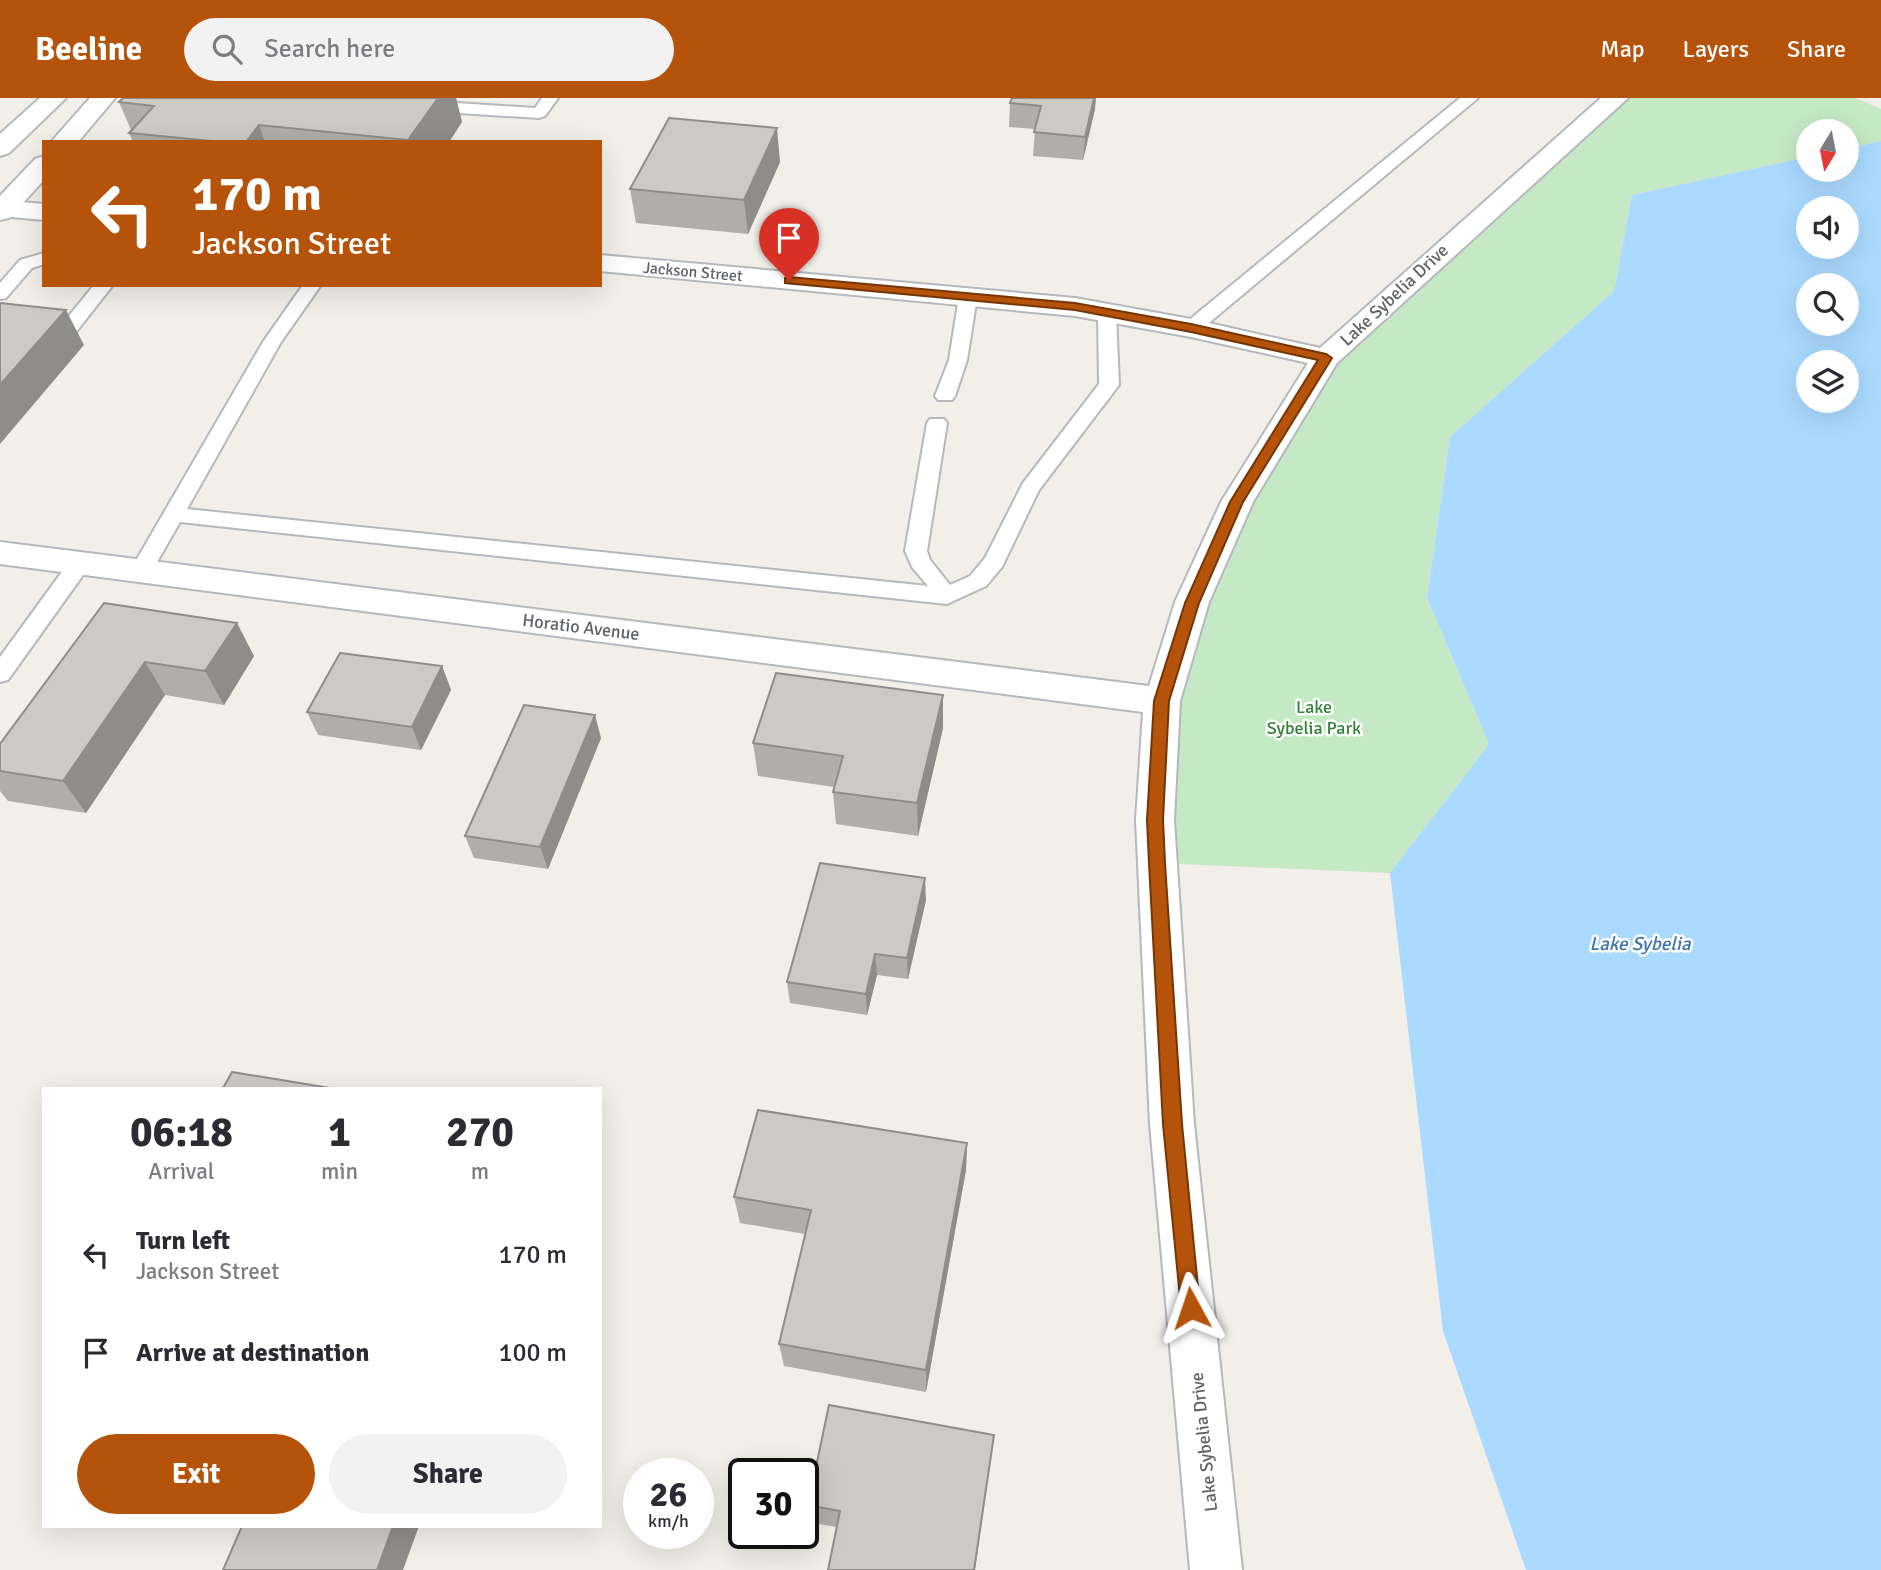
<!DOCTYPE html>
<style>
:root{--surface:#fff;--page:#f2f2f3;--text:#2b2b33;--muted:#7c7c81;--accent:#b45309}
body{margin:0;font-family:Signika,sans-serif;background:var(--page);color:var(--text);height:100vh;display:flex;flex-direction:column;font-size:26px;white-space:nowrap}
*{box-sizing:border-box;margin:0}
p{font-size:23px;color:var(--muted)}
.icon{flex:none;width:38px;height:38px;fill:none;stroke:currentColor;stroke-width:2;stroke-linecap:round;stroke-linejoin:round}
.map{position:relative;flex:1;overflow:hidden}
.drawer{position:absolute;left:42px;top:989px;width:560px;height:441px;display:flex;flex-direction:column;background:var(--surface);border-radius:0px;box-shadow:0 7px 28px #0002}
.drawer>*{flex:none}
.banner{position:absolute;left:42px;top:42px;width:560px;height:147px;border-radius:0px;box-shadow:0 7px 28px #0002;background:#b45309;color:#fff;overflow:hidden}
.needle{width:46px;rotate:190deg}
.tools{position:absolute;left:1796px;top:21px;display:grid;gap:14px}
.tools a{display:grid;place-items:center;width:63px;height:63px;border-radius:50%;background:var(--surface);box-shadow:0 7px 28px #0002;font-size:35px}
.speed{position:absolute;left:623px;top:1360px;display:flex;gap:14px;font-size:35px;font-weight:700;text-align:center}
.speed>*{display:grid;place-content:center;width:91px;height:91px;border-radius:50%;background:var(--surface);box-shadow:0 7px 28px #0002;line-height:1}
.speed small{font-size:18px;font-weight:400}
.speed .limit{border:4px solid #111;border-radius:10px;background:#fff;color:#111}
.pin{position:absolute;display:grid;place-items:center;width:60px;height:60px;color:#fff;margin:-72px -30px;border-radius:50% 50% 50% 0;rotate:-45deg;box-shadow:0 0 7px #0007}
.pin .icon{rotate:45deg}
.me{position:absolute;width:77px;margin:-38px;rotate:355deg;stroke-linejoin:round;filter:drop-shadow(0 0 5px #0008)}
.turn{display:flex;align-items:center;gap:24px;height:147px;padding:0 35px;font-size:32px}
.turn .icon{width:91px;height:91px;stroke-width:2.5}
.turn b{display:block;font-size:49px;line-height:60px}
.eta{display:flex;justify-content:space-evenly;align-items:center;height:119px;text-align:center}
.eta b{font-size:42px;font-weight:700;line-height:49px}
.action{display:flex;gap:14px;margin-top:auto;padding:14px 35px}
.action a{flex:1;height:80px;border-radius:42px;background:var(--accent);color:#fff;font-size:28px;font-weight:700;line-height:80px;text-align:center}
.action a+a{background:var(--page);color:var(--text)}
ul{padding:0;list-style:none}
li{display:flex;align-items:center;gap:21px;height:98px;padding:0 35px}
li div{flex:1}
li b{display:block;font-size:26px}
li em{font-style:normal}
header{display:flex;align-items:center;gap:42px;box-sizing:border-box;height:98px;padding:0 35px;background:var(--accent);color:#fff}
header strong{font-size:33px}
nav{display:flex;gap:38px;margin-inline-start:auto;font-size:24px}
.search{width:490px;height:63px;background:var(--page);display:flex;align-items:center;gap:18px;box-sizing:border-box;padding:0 24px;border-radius:38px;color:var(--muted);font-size:26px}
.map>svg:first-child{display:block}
.green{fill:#c5e8c5}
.water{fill:#aadaff;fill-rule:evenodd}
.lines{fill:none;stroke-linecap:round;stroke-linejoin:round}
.service-casing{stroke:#b5b8bc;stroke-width:4}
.minor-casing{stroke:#b5b8bc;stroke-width:4}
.secondary-casing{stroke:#b6babf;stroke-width:4}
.service{fill:#fff;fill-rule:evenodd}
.minor{fill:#fff;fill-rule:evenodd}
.secondary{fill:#fff;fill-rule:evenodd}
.wall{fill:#afaea9}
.shaded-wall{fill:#8f8d8a}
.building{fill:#cccac5;stroke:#8f8d8a;stroke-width:2}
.route{fill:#b45309;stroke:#753606;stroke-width:2}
.labels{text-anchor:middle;stroke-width:5;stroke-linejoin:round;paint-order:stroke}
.far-street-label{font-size:16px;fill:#5f6368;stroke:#fff}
.street-label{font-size:18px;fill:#5f6368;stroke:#fff}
.park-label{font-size:18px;fill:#348238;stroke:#fff}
.water-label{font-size:19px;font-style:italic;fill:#4174aa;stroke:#fff}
</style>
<header>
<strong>Beeline</strong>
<div class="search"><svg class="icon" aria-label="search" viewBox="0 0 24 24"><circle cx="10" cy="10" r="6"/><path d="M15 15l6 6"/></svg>Search here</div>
<nav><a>Map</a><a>Layers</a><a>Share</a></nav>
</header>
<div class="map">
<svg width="1881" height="1472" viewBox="0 0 1881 1472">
<rect width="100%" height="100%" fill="#f1efe8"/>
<!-- green -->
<path class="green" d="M1617 0H1856L1881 11V43L1846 51V33H1808V59L1632 97 1614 193 1450 339 1427 500 1489 646 1390 775 1157 765 1192 504 1326 260Z"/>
<!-- water -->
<path class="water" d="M1881 43V1472H1526L1443 1233 1390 775 1489 646 1427 500 1450 339 1614 193 1632 97 1808 59V72H1846V51ZM1808 110H1846V149H1808ZM1808 187H1846V226H1808ZM1808 264H1846V303H1808Z"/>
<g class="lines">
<!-- service casing -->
<g class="service-casing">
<path id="service" d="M542 0H558L545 18 539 20 426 13 418 8 426 3 535 10Z
M1460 0H1478L1198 234H1184L1182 230 1184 226Z
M44 155V166L32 170 6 200 0 201V185L20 162Z
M94 187H113L65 248H51L49 244 51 240Z
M303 187H321L281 244 187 411 928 488 912 469 905 453 927 325 930 321H944L947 325 927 453 930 462 950 487 970 478 985 460 1023 385 1099 286 1098 215 1107 210 1116 215 1119 287 1039 392 1002 469 986 488 947 506 180 424 149 478 141 480 133 478 130 473 263 244Z
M968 194 977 199 967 262 955 298 952 302H938L935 298 949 262 959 199Z
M80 458 88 460 91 465 88 470 8 582 0 584V559L72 460Z"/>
</g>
<!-- minor casing -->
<g class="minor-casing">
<path id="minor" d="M1601 0H1628L1337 265 1253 404 1209 504 1180 603 1174 722 1194 1026 1242 1472H1190L1150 1026 1136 722 1143 614 0 466V444L1149 588 1175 504 1221 404 1308 265 1191 239 1075 218 600 173V157L1075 200 1191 221 1320 250Z
M0 102 44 106V122L0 118Z"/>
</g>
<!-- secondary casing -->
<g class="secondary-casing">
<path id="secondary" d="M40 0H66L9 55 0 58V36Z
M90 0H115L78 44H51Z
M44 58V82L9 120 0 122V98L35 61Z"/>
</g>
<!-- service -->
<use href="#service" class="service"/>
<!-- minor -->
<use href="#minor" class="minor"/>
<!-- secondary -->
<use href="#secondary" class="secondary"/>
</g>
<!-- wall -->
<path class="wall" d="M123 0H456L462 24 449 44H133L129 35 131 32 119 4Z
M1010 5 1095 11 1083 62 1033 58 1035 31 1009 29Z
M780 64 748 136 636 125 630 91Z
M104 505 254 558 224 607 165 597 86 715 8 703 0 693V646Z
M442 568 451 592 421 652 318 637 307 614Z
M943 630 918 738 836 726 833 694 834 689 758 678 753 645Z
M601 640 548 771 474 760 465 738Z
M926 802 908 881 877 877 867 917 790 905 787 884Z
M967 1045 966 1072 926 1294 784 1268 779 1246 805 1136 740 1125 734 1099Z
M992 1357 837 1429 812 1425 808 1407Z"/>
<!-- shaded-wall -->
<path class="shaded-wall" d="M438 0H456L462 24 449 44H408V42Z
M1094 0H1096L1095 11 1083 62 1085 39Z
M259 27 265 44H246Z
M777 30 780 64 748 136 744 102Z
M66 212 84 247 0 346V287Z
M237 525 254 558 224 607 205 573Z
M145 564 165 597 86 715 63 683Z
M442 568 451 592 421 652 412 629Z
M943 597V630L918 738 917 705Z
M595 617 601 640 548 771 540 749Z
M925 780 926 802 908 881 907 860Z
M875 856 877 877 867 917 866 896Z
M967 1045 966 1072 926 1294V1272Z
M994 1337 975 1472H974Z
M393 1428H419L403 1472H377Z"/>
<!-- building -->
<path class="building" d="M123 0H438L408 42 259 27 246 44H222L129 35 154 8 119 4Z
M1012 0H1094L1085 39 1034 34 1041 8 1010 5Z
M669 20 777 30 744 102 630 91Z
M0 205 66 212 0 287Z
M104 505 237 525 205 573 145 564 63 683 0 673V646Z
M340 555 442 568 412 629 307 614Z
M776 575 943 597 917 705 833 694 843 658 753 645Z
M524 607 595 617 540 749 465 738Z
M820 765 925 780 907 860 875 856 866 896 787 884Z
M232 974 330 990H223Z
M758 1012 967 1045 926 1272 779 1246 811 1112 734 1099Z
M829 1307 994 1337 974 1472H828L840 1413 808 1407Z
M242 1428H393L377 1472H223Z"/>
<!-- route -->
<path class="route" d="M789 179 1075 205 1191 226 1326 256 1332 260 1243 404 1199 505 1169 603 1163 722 1165 765 1182 1026 1200 1210 1197 1216 1191 1219 1184 1216 1181 1210 1163 1026 1149 765 1147 722 1154 603 1185 505 1230 404 1318 262 1191 234 1075 212 785 185V180Z"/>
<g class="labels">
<!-- far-street labels -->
<g class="far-street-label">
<text transform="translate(693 173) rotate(5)" y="6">Jackson Street</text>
</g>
<!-- street labels -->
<g class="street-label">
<text transform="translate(1394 197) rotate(-43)" y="6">Lake Sybelia Drive</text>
<text transform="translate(581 529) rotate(7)" y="6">Horatio Avenue</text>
<text transform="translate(1204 1344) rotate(-96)" y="6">Lake Sybelia Drive</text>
</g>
<!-- park labels -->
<g class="park-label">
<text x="1314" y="615">Lake<tspan x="1314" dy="21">Sybelia Park</tspan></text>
</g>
<!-- water labels -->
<g class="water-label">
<text x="1640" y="852">Lake Sybelia</text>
</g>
</g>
</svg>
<div class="tools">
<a><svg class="needle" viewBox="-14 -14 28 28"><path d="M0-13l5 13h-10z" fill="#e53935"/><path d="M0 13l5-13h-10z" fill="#7c7c81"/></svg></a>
<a><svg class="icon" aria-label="sound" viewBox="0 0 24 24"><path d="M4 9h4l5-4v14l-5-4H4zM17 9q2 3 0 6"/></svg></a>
<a><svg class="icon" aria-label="search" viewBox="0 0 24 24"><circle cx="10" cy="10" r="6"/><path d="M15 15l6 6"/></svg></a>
<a><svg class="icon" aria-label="layers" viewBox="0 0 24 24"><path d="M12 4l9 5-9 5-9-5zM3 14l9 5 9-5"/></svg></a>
</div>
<div class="speed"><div>26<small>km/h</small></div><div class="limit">30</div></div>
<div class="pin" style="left:789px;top:182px;background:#d93025"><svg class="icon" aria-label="arrive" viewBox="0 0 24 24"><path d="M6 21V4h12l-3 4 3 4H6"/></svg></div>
<svg class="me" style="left:1191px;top:1210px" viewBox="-20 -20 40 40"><path d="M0-17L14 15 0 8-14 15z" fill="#b45309" stroke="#fff" stroke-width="4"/></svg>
<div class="banner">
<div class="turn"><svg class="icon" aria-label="left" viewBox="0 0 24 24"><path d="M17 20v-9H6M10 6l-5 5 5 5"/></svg><div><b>170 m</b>Jackson Street</div></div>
</div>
<section class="drawer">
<div class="eta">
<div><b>06:18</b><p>Arrival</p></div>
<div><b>1</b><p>min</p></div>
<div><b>270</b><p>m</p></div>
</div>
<ul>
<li><svg class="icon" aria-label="left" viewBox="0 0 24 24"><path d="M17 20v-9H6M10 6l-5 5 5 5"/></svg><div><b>Turn left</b><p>Jackson Street</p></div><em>170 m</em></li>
<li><svg class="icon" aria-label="arrive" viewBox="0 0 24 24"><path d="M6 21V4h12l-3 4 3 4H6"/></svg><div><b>Arrive at destination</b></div><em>100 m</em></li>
</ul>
<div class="action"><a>Exit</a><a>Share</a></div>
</section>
</div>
